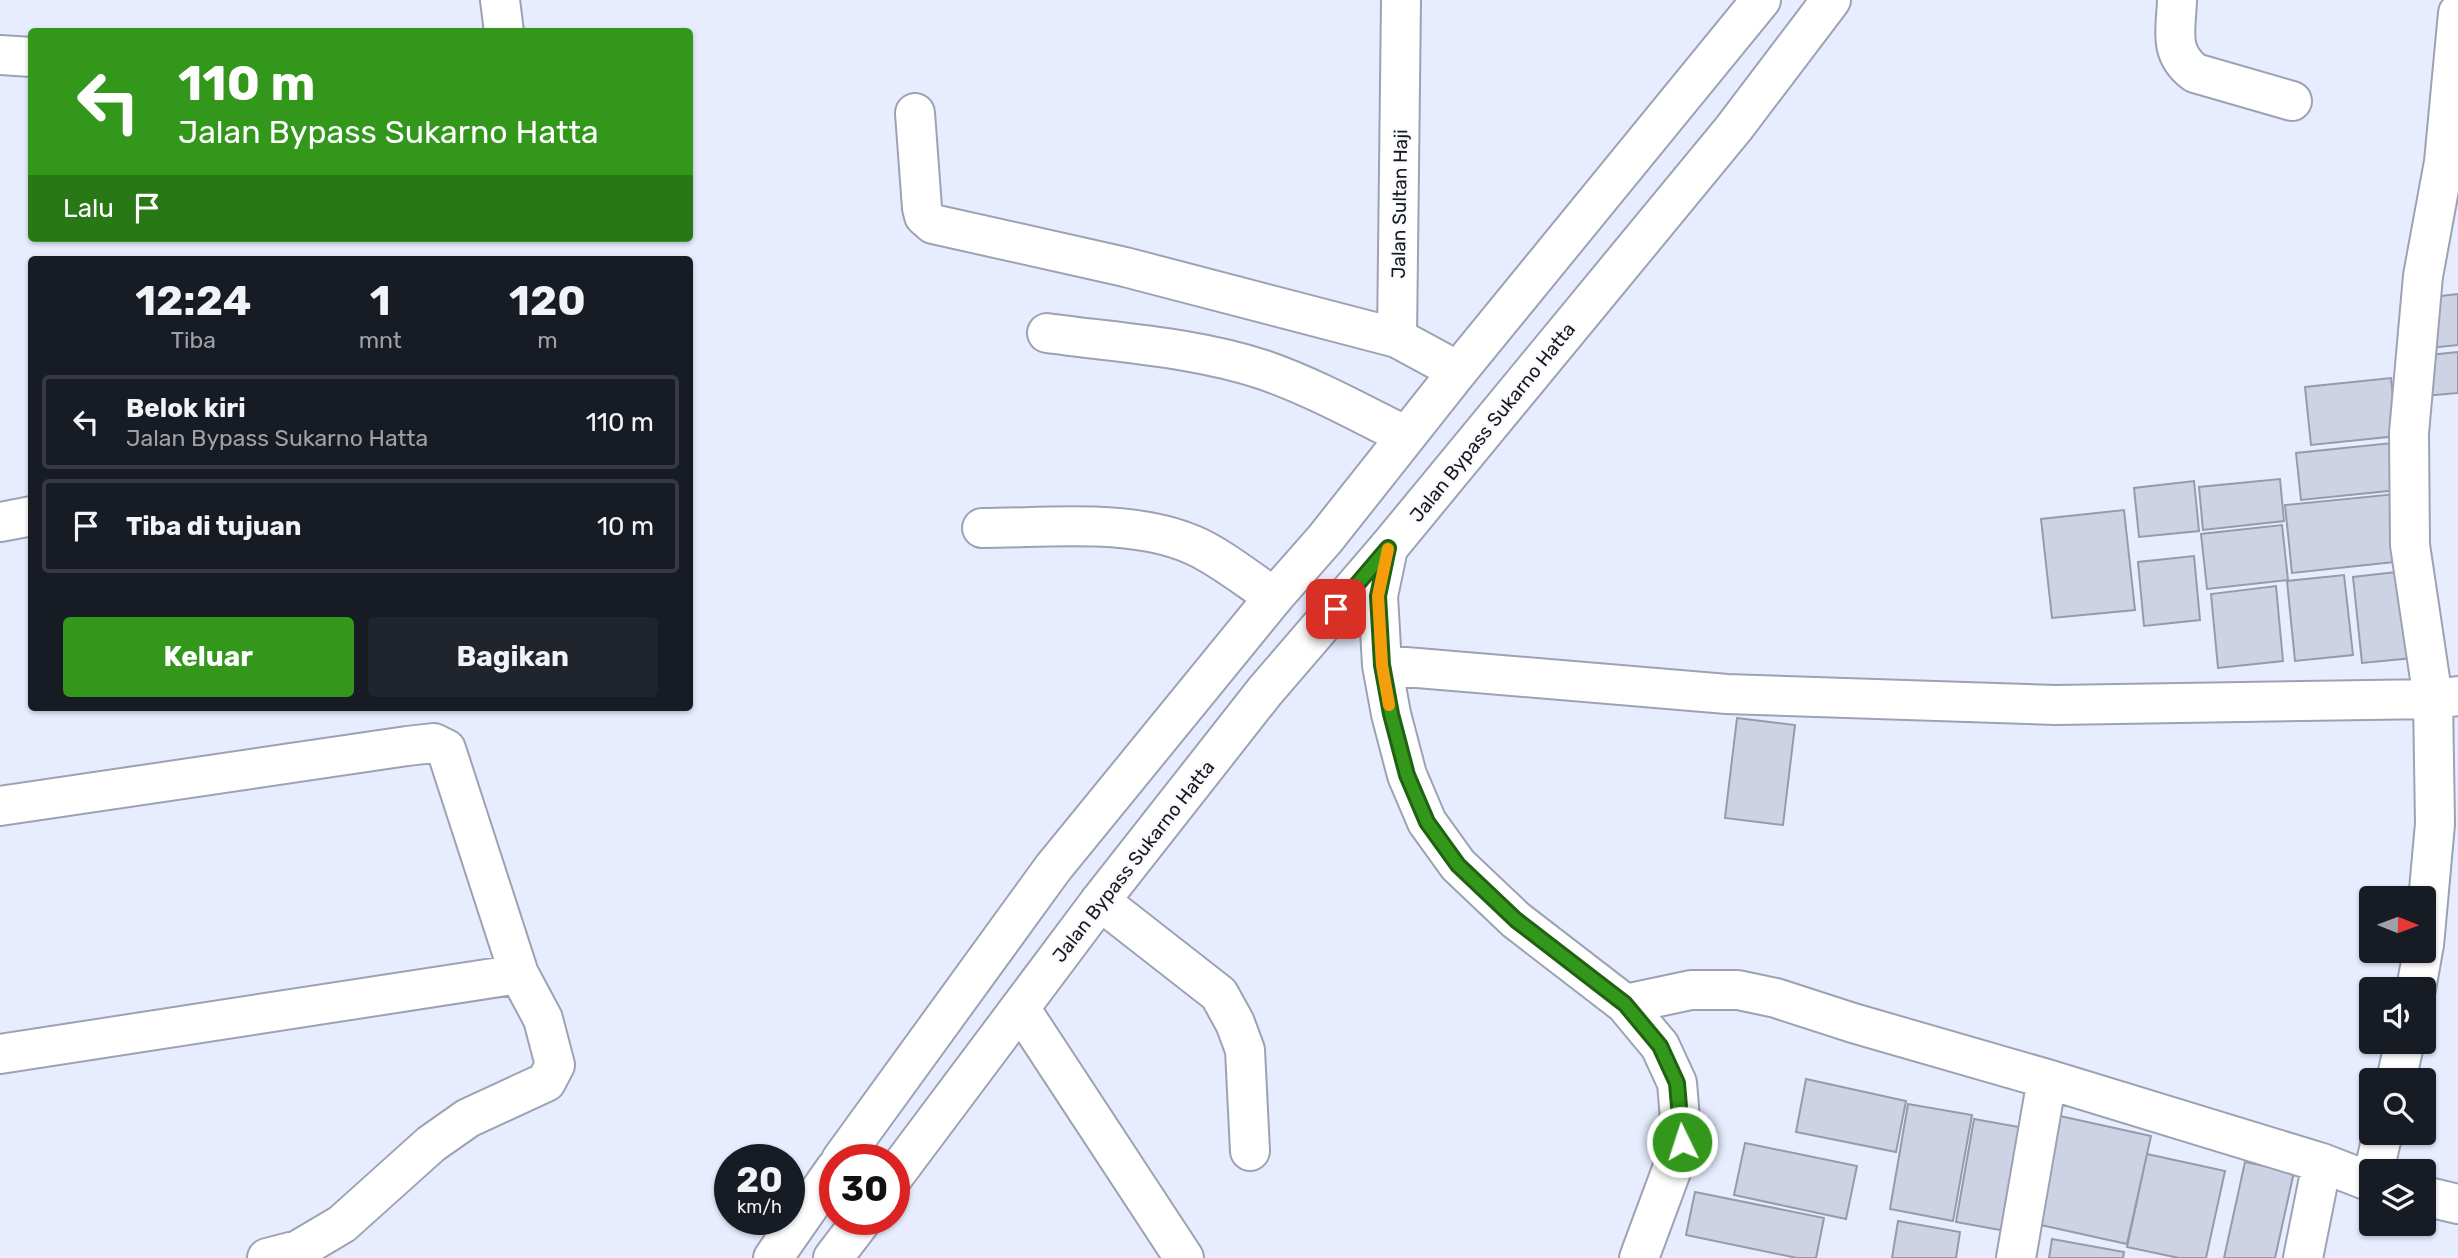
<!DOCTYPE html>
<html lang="id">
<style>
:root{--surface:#171b24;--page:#20242c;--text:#f1f3f6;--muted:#9ea1a6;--line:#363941;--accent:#33971b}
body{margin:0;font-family:Rubik,sans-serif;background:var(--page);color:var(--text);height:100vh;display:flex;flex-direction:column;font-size:26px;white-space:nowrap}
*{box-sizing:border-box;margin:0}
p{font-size:23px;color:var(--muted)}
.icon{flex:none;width:38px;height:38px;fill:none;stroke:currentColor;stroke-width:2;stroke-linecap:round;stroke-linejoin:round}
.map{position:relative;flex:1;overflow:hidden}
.drawer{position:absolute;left:28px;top:256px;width:665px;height:455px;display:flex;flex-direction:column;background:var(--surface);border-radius:7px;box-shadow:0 2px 5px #0004}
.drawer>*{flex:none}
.top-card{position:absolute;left:28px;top:28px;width:665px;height:214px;border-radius:7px;box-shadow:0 2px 5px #0004;background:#33971b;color:#fff;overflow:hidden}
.needle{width:46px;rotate:91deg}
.tools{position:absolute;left:2359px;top:886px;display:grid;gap:14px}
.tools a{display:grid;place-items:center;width:77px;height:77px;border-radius:7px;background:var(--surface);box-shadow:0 2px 5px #0004;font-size:35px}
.speed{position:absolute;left:714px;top:1144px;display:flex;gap:14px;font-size:35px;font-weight:700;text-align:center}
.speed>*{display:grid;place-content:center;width:91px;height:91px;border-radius:50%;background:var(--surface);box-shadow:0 2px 5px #0004;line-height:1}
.speed small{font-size:18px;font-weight:400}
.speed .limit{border:10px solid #d22;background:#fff;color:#111}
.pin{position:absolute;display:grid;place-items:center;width:60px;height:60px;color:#fff;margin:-30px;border-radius:14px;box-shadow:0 4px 10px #0006}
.me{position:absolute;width:77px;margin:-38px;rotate:356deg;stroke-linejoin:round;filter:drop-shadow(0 0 5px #0008)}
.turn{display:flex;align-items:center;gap:24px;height:147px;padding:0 35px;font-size:32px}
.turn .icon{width:91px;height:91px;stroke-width:2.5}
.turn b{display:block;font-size:49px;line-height:60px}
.then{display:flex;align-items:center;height:66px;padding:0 35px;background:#0003;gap:14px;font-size:26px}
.eta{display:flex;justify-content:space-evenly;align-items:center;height:119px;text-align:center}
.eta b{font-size:42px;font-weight:700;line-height:49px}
.cta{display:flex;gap:14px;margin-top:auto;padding:14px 35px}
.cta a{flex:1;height:80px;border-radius:7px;background:var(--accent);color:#fff;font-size:28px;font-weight:700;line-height:80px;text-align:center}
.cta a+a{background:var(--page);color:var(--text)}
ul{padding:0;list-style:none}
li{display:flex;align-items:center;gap:21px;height:94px;margin:0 14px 10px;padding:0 21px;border:4px solid var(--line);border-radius:7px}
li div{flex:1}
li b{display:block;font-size:26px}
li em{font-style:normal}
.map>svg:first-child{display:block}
.building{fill:#cdd2e4;stroke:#969bac;stroke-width:2}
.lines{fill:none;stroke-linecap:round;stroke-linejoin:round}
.minor-casing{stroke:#9da2b3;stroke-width:42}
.highway-casing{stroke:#9da2b3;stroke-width:42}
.minor{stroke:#fff;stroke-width:38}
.highway{stroke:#fff;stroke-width:38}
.route-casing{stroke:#216212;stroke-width:18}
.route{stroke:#33971b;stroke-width:12}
.slow{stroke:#f59e0b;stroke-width:12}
.labels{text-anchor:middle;stroke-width:5;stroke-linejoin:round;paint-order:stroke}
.street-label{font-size:19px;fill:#17191f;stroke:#f9fafe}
</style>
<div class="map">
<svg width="2458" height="1258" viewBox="0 0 2458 1258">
<rect width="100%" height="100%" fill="#e7edff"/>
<!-- building -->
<path class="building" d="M2458 294V345L2429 348 2423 298Z
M2458 352V393L2424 396 2420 356Z
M2391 378 2397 436 2311 445 2305 387Z
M2392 443 2398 490 2301 500 2296 453Z
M2280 479 2284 521 2203 530 2199 487Z
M2194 481 2199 531 2139 537 2134 488Z
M2396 494 2403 561 2292 573 2285 505Z
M2124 510 2135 610 2052 618 2041 519Z
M2282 525 2288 580 2207 589 2201 534Z
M2194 556 2200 620 2144 626 2138 562Z
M2405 571 2413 658 2362 663 2353 577Z
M2344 575 2353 655 2295 661 2287 581Z
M2276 586 2283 661 2218 668 2211 594Z
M1737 718 1795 725 1783 825 1725 818Z
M1806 1079 1906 1101 1896 1152 1796 1132Z
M1908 1104 1972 1115 1953 1221 1890 1209Z
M2060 1116 2151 1136 2127 1244 2036 1224Z
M1974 1119 2035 1130 2017 1233 1956 1222Z
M1745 1143 1857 1166 1846 1219 1734 1195Z
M2147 1154 2225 1171 2206 1258H2179L2127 1247Z
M2245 1162 2294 1172 2275 1258H2224Z
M1695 1192 1824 1218 1816 1258H1797L1686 1235Z
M1898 1221 1960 1232 1956 1258H1892Z
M2052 1239 2124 1252 2123 1258H2049Z"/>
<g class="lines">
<!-- minor casing -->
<g class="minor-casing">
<path id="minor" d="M500 0 504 32
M1401 0 1397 338 1458 371
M2177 0C2176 30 2168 53 2195 73L2292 101
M0 55 32 57
M915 113 922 208 924 216 933 224 1125 267 1397 338
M1047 333C1119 343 1195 347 1264 370 1313 387 1360 413 1406 436
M0 522 32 516
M982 528C1048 528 1131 518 1193 545 1219 556 1250 581 1274 597
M1388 548 1378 596 1382 665 1391 714 1407 775 1427 822 1458 865 1516 920 1625 1004 1660 1046 1677 1083 1682 1142 1639 1258
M1382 665 1727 694 2056 705 2433 699 2458 696
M0 806 407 746 434 743 446 749 519 974 543 1019 555 1065 546 1082 468 1118 431 1144 342 1224 298 1250 267 1258
M1100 901 1219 994 1235 1023 1245 1050 1250 1151
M2424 945 2435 824 2433 699 2410 545 2409 433 2423 276 2444 162 2458 13
M2416 989 2423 950
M1625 1004 1691 990H1738L1776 998 1853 1023 2047 1079 2322 1163 2371 1182
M1020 1008 1184 1258
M0 1054 519 974
M2396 1080 2405 1041
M2374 1171 2383 1132
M2424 1196 2458 1204
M2016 1258 2047 1079
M2303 1258 2322 1163"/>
</g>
<!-- highway casing -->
<g class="highway-casing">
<path id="highway" d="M841 1160 1053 868 1274 597 1325 539 1458 371 1761 0
M894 1176 1100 901 1265 691 1388 548 1734 128 1831 0
M773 1258 835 1169
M833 1258 862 1220"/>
</g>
<!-- minor -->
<use href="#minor" class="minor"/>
<!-- highway -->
<use href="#highway" class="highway"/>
</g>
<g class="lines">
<!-- route casing -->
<g class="route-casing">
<path id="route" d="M1336 609 1388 548 1378 596 1382 665 1391 714 1407 775 1427 822 1458 865 1516 920 1625 1004 1660 1046 1677 1083 1682 1142"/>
</g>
<!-- route -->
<use href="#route" class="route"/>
<!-- slow -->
<path class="slow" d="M1388 549 1378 596 1382 665 1389 705"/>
</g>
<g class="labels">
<!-- street labels -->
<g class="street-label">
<text transform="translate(1399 204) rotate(-89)" y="7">Jalan Sultan Haji</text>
<text transform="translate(1492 422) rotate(-51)" y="7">Jalan Bypass Sukarno Hatta</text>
<text transform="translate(1133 861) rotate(-52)" y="7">Jalan Bypass Sukarno Hatta</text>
</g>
</g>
</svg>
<div class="tools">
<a><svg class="needle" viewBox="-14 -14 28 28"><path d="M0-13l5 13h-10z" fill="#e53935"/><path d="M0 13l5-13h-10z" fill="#9ea1a6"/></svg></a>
<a><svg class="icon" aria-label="sound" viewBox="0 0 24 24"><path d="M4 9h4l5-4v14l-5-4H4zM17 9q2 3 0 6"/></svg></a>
<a><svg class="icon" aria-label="search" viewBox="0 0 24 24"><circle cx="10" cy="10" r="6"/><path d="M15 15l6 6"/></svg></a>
<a><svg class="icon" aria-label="layers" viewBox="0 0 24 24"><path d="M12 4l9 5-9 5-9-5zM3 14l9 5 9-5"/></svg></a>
</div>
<div class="speed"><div>20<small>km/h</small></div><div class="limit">30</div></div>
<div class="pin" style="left:1336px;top:609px;background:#d93025"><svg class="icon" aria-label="arrive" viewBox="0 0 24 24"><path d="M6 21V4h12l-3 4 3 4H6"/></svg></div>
<svg class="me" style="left:1682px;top:1142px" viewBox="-20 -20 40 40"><circle r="17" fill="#33971b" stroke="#fff" stroke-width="3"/><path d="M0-11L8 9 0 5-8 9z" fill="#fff"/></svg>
<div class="top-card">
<div class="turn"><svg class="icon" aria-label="left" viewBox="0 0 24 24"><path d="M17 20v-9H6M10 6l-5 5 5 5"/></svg><div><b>110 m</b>Jalan Bypass Sukarno Hatta</div></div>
<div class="then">Lalu<svg class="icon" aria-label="arrive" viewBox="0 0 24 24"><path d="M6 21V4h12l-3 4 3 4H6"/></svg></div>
</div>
<section class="drawer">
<div class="eta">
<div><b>12:24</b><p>Tiba</p></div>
<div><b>1</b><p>mnt</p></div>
<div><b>120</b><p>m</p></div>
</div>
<ul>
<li><svg class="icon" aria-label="left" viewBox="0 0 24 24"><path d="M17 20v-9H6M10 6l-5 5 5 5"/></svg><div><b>Belok kiri</b><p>Jalan Bypass Sukarno Hatta</p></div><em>110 m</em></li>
<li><svg class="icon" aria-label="arrive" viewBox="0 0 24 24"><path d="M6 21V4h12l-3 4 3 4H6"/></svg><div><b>Tiba di tujuan</b></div><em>10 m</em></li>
</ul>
<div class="cta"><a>Keluar</a><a>Bagikan</a></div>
</section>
</div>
